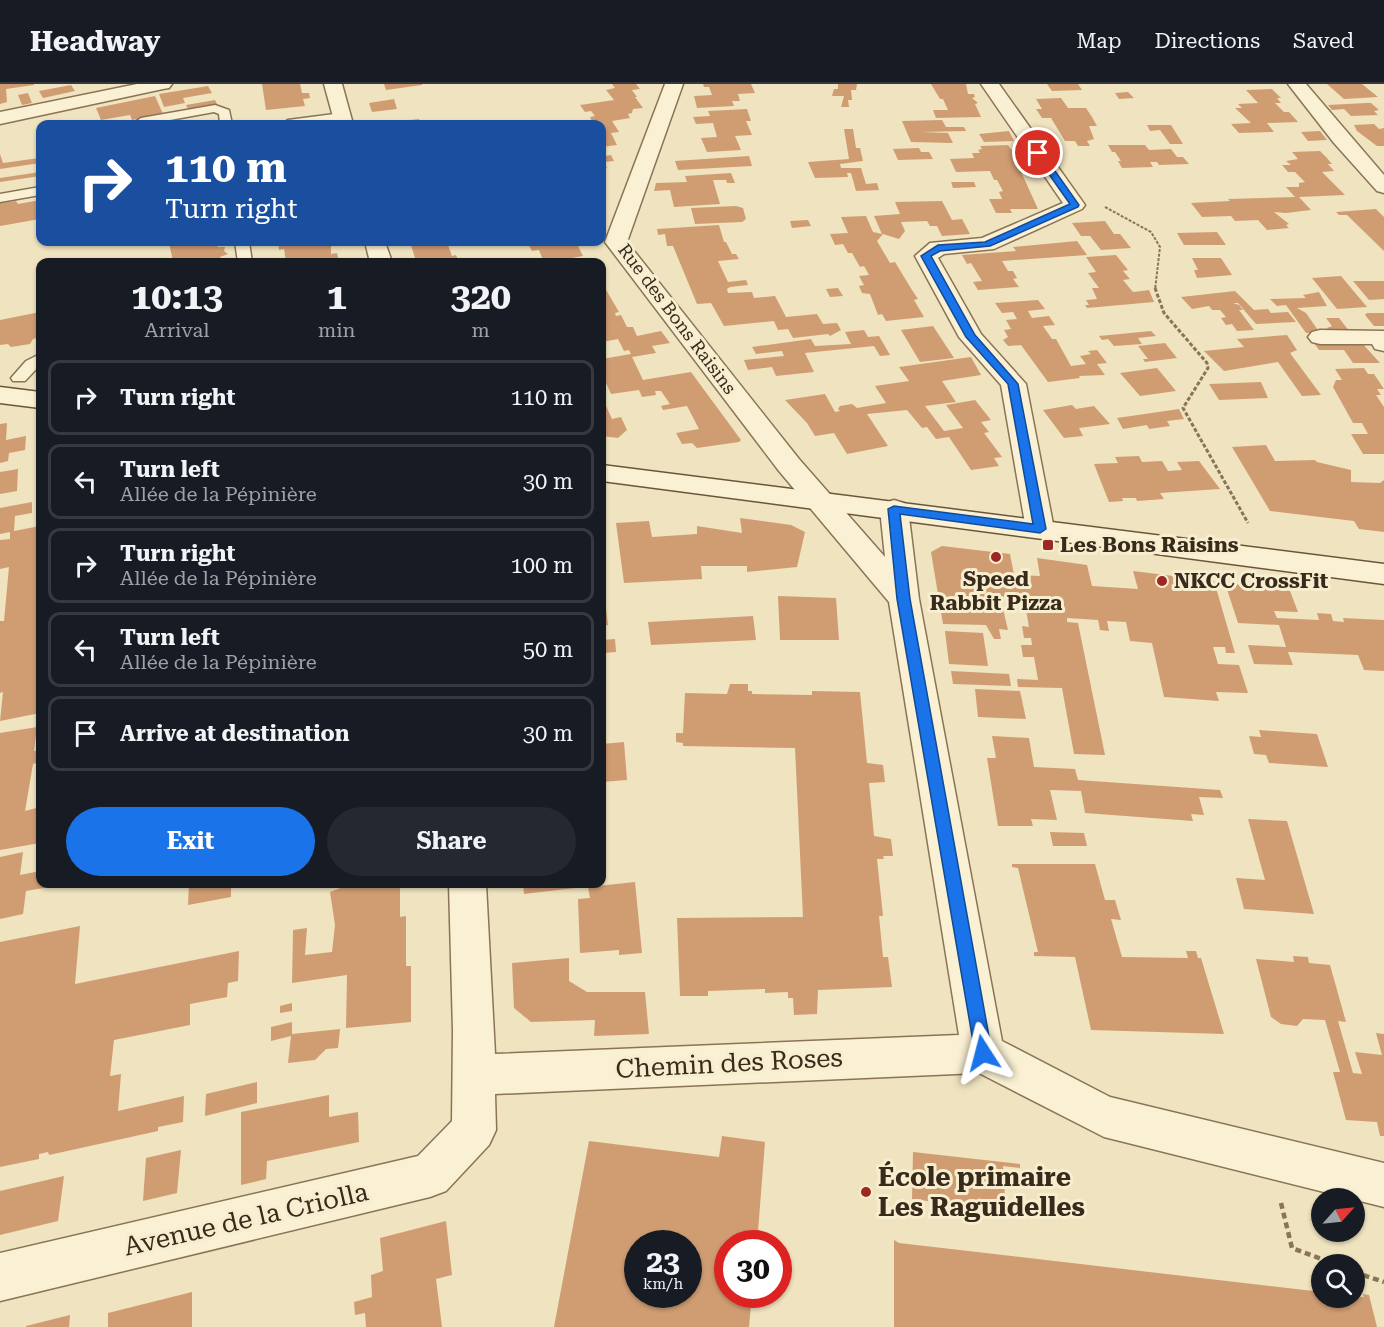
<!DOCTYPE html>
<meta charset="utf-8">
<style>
:root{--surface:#171b24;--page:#242831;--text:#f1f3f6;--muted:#9ea1a6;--line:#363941;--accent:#1a73e8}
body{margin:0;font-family:"Roboto Serif",serif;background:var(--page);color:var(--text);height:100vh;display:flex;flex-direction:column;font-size:22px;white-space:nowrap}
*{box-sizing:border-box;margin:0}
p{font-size:20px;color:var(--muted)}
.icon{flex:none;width:33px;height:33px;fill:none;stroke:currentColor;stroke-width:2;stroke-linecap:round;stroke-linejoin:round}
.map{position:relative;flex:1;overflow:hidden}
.drawer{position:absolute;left:36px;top:174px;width:570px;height:630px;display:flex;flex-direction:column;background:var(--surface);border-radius:12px;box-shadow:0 2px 4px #0004}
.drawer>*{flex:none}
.guide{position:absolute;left:36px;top:36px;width:570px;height:126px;border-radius:12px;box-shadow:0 2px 4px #0004;background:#1a4fa0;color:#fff;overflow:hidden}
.needle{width:39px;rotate:63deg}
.controls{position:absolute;left:1311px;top:1104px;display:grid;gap:12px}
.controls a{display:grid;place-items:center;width:54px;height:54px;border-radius:50%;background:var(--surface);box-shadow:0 2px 4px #0004;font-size:30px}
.speed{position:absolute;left:624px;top:1146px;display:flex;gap:12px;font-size:30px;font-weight:700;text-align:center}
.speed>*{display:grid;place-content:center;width:78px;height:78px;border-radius:50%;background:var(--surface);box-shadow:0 2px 4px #0004;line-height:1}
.speed small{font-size:15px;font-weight:400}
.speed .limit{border:9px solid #d22;background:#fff;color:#111}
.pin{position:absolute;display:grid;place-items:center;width:51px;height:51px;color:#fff;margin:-26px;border:3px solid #fff;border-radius:50%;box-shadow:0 2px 6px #0007}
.me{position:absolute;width:66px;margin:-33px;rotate:351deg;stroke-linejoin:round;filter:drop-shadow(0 0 4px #0008)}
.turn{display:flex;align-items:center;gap:21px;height:126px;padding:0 30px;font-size:27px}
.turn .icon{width:78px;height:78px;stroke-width:2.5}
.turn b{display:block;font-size:42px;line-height:51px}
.eta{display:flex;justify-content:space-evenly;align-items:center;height:102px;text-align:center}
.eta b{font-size:36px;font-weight:700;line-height:42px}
.action{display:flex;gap:12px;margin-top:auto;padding:12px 30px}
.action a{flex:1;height:69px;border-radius:36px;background:var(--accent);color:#fff;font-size:24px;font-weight:700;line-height:69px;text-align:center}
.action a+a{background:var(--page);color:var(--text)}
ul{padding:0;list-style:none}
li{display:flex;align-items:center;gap:18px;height:75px;margin:0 12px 9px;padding:0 18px;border:3px solid var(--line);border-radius:12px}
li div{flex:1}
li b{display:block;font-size:22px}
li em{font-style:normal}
header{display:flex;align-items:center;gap:36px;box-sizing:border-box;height:84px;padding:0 30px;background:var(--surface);border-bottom:2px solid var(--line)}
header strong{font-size:28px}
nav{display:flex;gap:33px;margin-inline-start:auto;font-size:21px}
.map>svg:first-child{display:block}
.building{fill:#d09d73;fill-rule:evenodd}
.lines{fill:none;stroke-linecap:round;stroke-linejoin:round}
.lane-casing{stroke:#8a7456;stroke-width:3}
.street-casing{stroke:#8a7456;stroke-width:3}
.secondary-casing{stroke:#6b553a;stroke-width:3}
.path-far2{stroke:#8a7456;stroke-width:2;stroke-dasharray:3 1.5;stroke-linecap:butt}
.path-far1{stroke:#8a7456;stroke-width:3;stroke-dasharray:4 2;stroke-linecap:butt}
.path{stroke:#8a7456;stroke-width:4.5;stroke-dasharray:6 4;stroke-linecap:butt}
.lane{fill:#faf0d3;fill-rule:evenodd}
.street{fill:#faf0d3;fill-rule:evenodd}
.secondary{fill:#faf0d3;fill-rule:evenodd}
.route{fill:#1a73e8;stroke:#114b97;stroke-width:1.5}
.poi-dot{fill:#9c2723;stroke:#f7edcf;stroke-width:2}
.labels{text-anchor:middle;stroke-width:6;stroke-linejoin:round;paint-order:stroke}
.far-street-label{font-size:18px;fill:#382b1c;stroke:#f7edcf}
.poi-label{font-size:21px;font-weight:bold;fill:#382b1c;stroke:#f7edcf;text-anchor:start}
.near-street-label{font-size:26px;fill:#382b1c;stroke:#f7edcf}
.near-poi-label{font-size:26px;font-weight:bold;fill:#382b1c;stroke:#f7edcf;text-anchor:start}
</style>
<header>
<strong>Headway</strong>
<nav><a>Map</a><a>Directions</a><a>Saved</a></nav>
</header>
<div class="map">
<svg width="1384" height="1243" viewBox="0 0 1384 1243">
<rect width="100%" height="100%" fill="#f0e3bf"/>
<!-- building -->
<path class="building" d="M0 0H34V1L6 5 7 18 0 20Z
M262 0H300L302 9H309L310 14 303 15 305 22 266 26Z
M384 0H422V1L386 6Z
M612 0H636L640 5 632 6 637 13H635L643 24 633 25 632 29 628 30 630 34 612 37 619 48 611 49 617 61 602 63V40H593L590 33 595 32 591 27 585 28 580 21 614 16 606 6 615 4Z
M703 0H751L755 9 738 10 740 17H732L734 22 697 24 694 12 712 11 709 3H704Z
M838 0H857L856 6H851L852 16H848L849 23H841L844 12H832L834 5H838Z
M931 0H966L968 10H974L975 13 972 14 978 19 975 20 981 33 936 34 933 26H948L943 15H940Z
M1047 0H1078L1082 6 1052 7Z
M1327 0H1362L1378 13 1344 15Z
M71 1 75 7 43 14 39 7Z
M208 2 212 9 183 14 185 19 164 23 159 10Z
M1272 5 1281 14H1277L1281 19H1275L1284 28H1289L1298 38 1267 39 1274 48 1239 49 1231 40 1251 39 1235 24H1242L1238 20 1258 19 1246 6Z
M1128 8 1134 14 1119 15 1115 9Z
M28 9 32 19 22 21 18 11Z
M155 12 163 30 132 36 130 31 101 36 96 24Z
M1061 14 1068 24H1086L1092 33 1097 42H1089L1094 55 1087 57 1090 62H1078L1075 57H1065L1051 34H1042L1036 25H1042L1036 15Z
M394 15 397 25 372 28 369 19Z
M215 16 217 20 188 25 186 21Z
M1366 19H1371L1379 26 1374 27 1378 31 1351 32 1344 25 1332 26 1328 21Z
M747 25 751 37H746L752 51 735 52 741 66 707 68 701 54 717 53 713 39 696 40 693 33 710 32 708 27Z
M419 35 420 40H387L386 39Z
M942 36 946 43H964L966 47 921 48 948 49 953 59 911 58 902 37Z
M1374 40 1379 45 1384 44V62H1377L1357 47 1354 41Z
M1147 41H1171L1183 60H1170L1160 46 1150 47Z
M844 45H853L856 64H860L863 77 840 80 841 84H861L866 100 877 99 879 106 856 107 851 89H847L848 93 815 94 808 78 849 75Z
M1009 47 1014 57 984 58 979 50Z
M1320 47 1327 56 1308 57 1301 48Z
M1008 61 1021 79H1017L1038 125H1010L1012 129H996L989 115H1002L999 108 1003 107 997 96H994L990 87 956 88 950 75 974 74 972 69H980L978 66 982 65 980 62Z
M1108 61H1145L1149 66 1171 65 1177 73H1183L1189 80 1159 81 1157 78H1150L1153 83 1122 84 1118 77H1121L1115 68H1112Z
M40 63V79L0 85V70L3 79 39 74 37 64Z
M919 64 921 68H929L933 75 898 76 893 65Z
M602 67 605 72 611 71 614 77 604 78 607 84H602Z
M1320 67 1327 74 1332 80H1328L1334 87 1322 88 1345 111 1299 113 1311 126 1286 129 1274 128 1289 140 1286 141 1289 144 1267 146 1258 136 1235 137 1231 132 1202 133 1191 119 1230 117 1228 115 1295 113 1286 103H1299V99L1305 98 1295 88H1288L1282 81H1291L1286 77 1298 75 1292 68Z
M749 72 752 82 678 86 675 77Z
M40 88V92L0 98V94Z
M731 89 735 99H727L726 96H713L720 120 674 123 670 106 654 107 656 99 687 98 685 92Z
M951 98H974L976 103 953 104Z
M40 116V135L0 142V119L16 117 18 120Z
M942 117 952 136 962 135 970 150 942 152 937 142H930L927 137 901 138 905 147 899 155 883 150 877 157 890 179 895 178 912 206 918 215 914 216 924 233 886 237 882 230 878 231 870 210 862 209 859 202 864 201 859 192 869 191 864 182 860 183 852 169H848L843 160 835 161 830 150 848 149 841 133 866 132 873 148 882 150 874 132 900 130 895 118Z
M736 122 743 124 746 135 742 138 695 140 691 124Z
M1376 125 1384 133V167L1347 131H1339L1336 128Z
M808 136 811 142 792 144 790 137Z
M1105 137 1114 150H1120L1131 164 1101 166 1090 152H1081L1072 139Z
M719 141 724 158H726L732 170H736L739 175 718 177 728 198 746 196 748 201 730 203 727 205 728 209 752 208 754 214 775 212 786 233 817 230 823 240 837 239 841 246 830 252 828 250 793 254 788 245 778 246 774 237 724 242 711 219 697 220 673 162H667L665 150 658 151 657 145Z
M1217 148 1226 161H1184L1177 149Z
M1077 157 1087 171 1002 177 1008 187H1013L1017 194 1013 195 1019 203 978 206 973 198 982 197 971 179 967 180 962 171 1016 167 1013 163Z
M169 158H216L218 163H225L224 167 228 170 220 173 222 178H173Z
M278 158H331V170L337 169 339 178H286L284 165 279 166Z
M410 158H456L457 160 448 161 452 172 456 171 459 178 416 177Z
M527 158H576L583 172 549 178 547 175 543 176 539 166 532 167Z
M1116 171 1128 186 1123 187 1130 195 1123 196 1133 208 1149 206 1154 218 1087 224 1085 221H1089L1086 216 1097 215 1092 204H1099L1088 189 1096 188 1086 173Z
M1192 174H1221L1232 191 1197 194 1194 186H1198Z
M1341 192 1367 223 1337 225 1312 194Z
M1353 197H1384V215L1369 216Z
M602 199 619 228 615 229 616 232 621 231 627 243H633L637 252 661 247 670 259 652 262 656 269 632 273 643 296 691 288 741 356 739 358 697 364 692 359 682 360 676 349 699 345 687 322 663 326 661 322 670 320 661 307H655L656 311 642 313 639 306 611 310 602 290V275L631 270 629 266 624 267 618 255 602 258Z
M838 204 843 212 830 213 826 205Z
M1235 207 1254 226 1268 225 1271 229 1288 228 1296 238 1256 240 1238 219H1233L1239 221 1243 226H1239L1254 246 1237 247 1232 240 1226 241 1221 234 1226 233 1220 226H1212L1209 222 1192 225 1181 213Z
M1319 208 1327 222 1297 224 1306 229 1320 249H1306L1286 221 1277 222 1270 215 1306 214 1303 211Z
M1038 216 1045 225 1028 227 1032 234 1049 232 1055 241 1043 242 1052 255H1056L1071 282 1086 280 1080 272 1091 270 1088 267 1097 266 1107 279 1097 280 1105 291 1079 292 1080 294 1048 298 1021 261 1008 262 1003 256 1008 253 1004 246 1011 245 1006 236 1017 235 1013 228 1002 229 995 219Z
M40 228V253L33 255 30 260 11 263 8 260 0 261V236Z
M1367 229H1384V242H1374L1365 231Z
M1326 234H1339L1350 248 1330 249 1327 244 1332 242Z
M933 242 954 274 920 278 901 246Z
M864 246 868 253 879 252 890 271 880 272 874 262 805 269 814 288 776 292 772 283 748 286 744 276 784 272 782 267 756 270 752 263 811 255 815 262 851 260 845 248Z
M1151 247 1156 252 1138 254 1142 260 1114 262 1108 255 1102 256 1099 252Z
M1287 251 1297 266 1290 269 1321 311 1302 312 1278 278 1224 287 1204 267 1244 263 1237 255Z
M1361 258 1380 279H1353L1344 266H1319L1314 259Z
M1165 259 1177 274 1145 278 1143 275H1148L1138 262Z
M971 273 981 291 942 297 956 318 925 322 944 347 963 344 946 321 975 316 991 336 981 338 989 348 984 349 1002 373 994 374 999 382 971 386 949 353 936 355 927 343 922 344 907 326 867 330 888 362 847 370 834 349 815 352 807 339 785 316 825 310 835 328 840 327 838 325 840 322 852 320 857 324 886 319 875 302 909 297 899 283Z
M1157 284 1176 307 1140 312 1120 289Z
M1364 284 1368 290H1374L1384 305H1377L1381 311H1376L1384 323V370H1363L1351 350H1368L1362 339H1353L1333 303 1336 296H1342L1335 285Z
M1261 298 1268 314 1219 316 1209 300Z
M602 313 612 335 621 333 627 346 618 354 602 352Z
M1072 321 1076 325 1094 322 1110 340 1079 344 1083 352 1064 354 1043 326Z
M1179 325 1184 335 1167 337 1170 342 1149 345 1147 341 1123 345 1117 334Z
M7 339 6 356 26 352 25 366 9 369 8 377 0 379V340Z
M1266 361 1275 377 1315 376 1317 378 1351 386V398L1380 399 1384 396V448L1359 445 1354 437 1270 427 1232 363Z
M1139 372 1142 378 1162 377 1168 387 1182 386 1177 378 1199 377 1220 405 1160 409 1164 415 1137 417 1136 414H1122L1123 417 1109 418 1094 380 1118 379 1115 373Z
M18 385 17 407 0 410V388Z
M32 418V429L15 432 14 447 40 442V629L0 637 3 608 0 609V537H4L9 483 0 485V456L10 455V448L0 450V424Z
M740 434 791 441 805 448 797 483 747 488V482H701L702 495 624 499 616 439 649 437 652 453 697 450V442L742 449Z
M942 462 1010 470 1014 491 1040 492 1037 474 1087 481 1092 502 1138 505 1133 487 1214 497 1235 569H1226L1225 563H1213L1218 580 1239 581 1248 609 1216 608 1219 617 1164 613 1152 559 1130 557 1126 538 1107 537 1109 547 1100 546 1098 536 1067 534V538L1078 539 1105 671 1074 670 1062 604 1018 603 1017 595 1038 596 1034 573H1023L1021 561H1032L1031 554H1024L1022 542 1029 543 1024 514 992 512 995 525H1003L1008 546 999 545 1001 555H994L986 541 943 540 931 468Z
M1225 499 1290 507 1298 528 1274 527 1277 534 1319 536 1317 529 1331 530 1333 537 1344 538 1343 534 1384 536V587L1364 586 1358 571 1288 568 1293 581 1254 580 1248 561 1286 563 1279 541 1238 539Z
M778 512 836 514 839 556H780Z
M606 524 608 541 602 542V525Z
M753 532 756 556 651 561 648 538Z
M945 547 983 549 988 582 949 580Z
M615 555 616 568 603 569 602 556Z
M951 587 1009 590 1011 602 953 600Z
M730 600H748V607H752V610L812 611V607L860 608 867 679 883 681 885 698 869 699 874 752 891 755 893 772H883L884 775H877L883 832H879L883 873H888L892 903 818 906 817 930 794 931 793 914H788V908L765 909V905L708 907V912H680L677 834 803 833 795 664 683 662V659L676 658V649H683L685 609 727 610Z
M975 605 1020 607 1026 635 978 633Z
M37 643 34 667 40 666V678L33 680 25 727 40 723V759L0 766V649Z
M1259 646 1317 650 1328 683 1269 679 1266 671 1254 670 1249 652 1261 653Z
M992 652 1029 654 1034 683 1075 685 1078 696 1220 706 1223 714 1199 713 1204 731 1191 730 1193 737 1085 729 1081 707 1050 706 1057 736 1031 735 1033 742H998L987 674H996Z
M624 658 627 696 602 698V660Z
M1248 735 1287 737 1314 830 1244 825 1236 794 1265 796Z
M1050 748 1084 749 1087 762H1053Z
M23 768 20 791 40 787V800H50L49 803 26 807 23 830 0 835V773Z
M1012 780H1095L1105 816H1115L1121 836 1111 835 1122 873 1188 874 1186 867H1196L1198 874H1201L1224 950 1091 946 1075 873 1034 872V868H1038L1018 784 1012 783Z
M635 798 642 869 619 871V866L580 869 578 815 590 814 588 803Z
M189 800H231V813L188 821Z
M346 800H400V833L406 832V882H411V938L346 944 347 891 292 899 293 846 307 844 305 871 332 868 335 841 330 808 346 802Z
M523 800H584V803L524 810Z
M80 842 75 900 239 867 238 897 228 899 227 913 190 920V941L114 956 110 992 121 990 118 1027 184 1012 183 1038 158 1043V1047L49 1071 48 1068 39 1070V1075L0 1083V858Z
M1293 872 1308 873 1309 879 1330 881 1346 938 1338 937 1353 989 1362 990 1355 968 1382 971 1376 949 1384 950V1052H1380L1377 1038 1346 1036 1333 988H1340L1325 936 1303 935 1297 942 1281 940 1271 933 1256 875 1294 878Z
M569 874V897L587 908H645L649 950 594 952 595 936 531 938 514 924 512 879Z
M292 919V927L280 929V922Z
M292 938V950L340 945 338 964 326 965 315 976 288 979 291 952 271 957V943Z
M257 998V1019L205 1032 206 1010Z
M329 1011V1033L358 1028 359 1058 267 1077 266 1095 241 1101V1028Z
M722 1052 765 1058 757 1160H728V1210H752L749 1243H554L589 1057 719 1073ZM638 1160H688V1210H638Z
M181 1066 177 1109 143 1117 146 1074Z
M913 1068 1020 1080V1084L1003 1082 1006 1127 912 1115Z
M64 1092 58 1137 0 1151V1107Z
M446 1137 452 1191 436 1195 442 1243H366L365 1229 355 1231 354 1218 372 1213 371 1191 383 1187 380 1154Z
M894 1156 899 1159 1322 1208V1214L1364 1213 1363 1210 1369 1211 1377 1243H894Z
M192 1208V1243H108V1229Z
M70 1231 69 1243H26V1242Z"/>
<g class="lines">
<!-- lane casing -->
<g class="lane-casing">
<path id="lane" d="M215 21 229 26 232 40H220L219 30 214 28 148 40H136L135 38 141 34Z
M342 29 346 31V35L312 40H282L288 36Z
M40 103V111L0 118V110Z
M235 158H249L252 178H238Z
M40 270V281L25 297H13L11 294 26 277Z"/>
</g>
<!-- street casing -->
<g class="street-casing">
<path id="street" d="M137 0H172L169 4 163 5 0 40V28Z
M324 0H342L353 40H335Z
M665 0H683L627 158 799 375 885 473 880 425 884 419 894 416 904 419 908 425 919 515 1002 957 1110 1013 1384 1079V1123L1104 1053 979 989 495 1010 496 1046 489 1061 446 1107 430 1113 0 1217V1169L418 1072 452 1037 453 947 449 800H486L495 970 959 951 889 518 779 387 605 158Z
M981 0H999L1085 121 1082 125 994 165 944 170 938 174 981 250 1026 300 1054 445 1050 452 1040 454 1030 452 1026 445 1001 301 959 253 915 172 930 159 982 154 1063 119Z
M1288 0H1306L1384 91V109L1377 107 1334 59Z
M365 158H385L392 178H370Z
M1320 246 1384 247V267L1375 265 1372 260H1320L1312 258 1308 253 1312 248Z"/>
</g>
<!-- secondary casing -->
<g class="secondary-casing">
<path id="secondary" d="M0 303 40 308V324L0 319Z
M602 381 1384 480V500L602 397Z"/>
</g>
<!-- path-far2 -->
<path class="path-far2" d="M1105 123 1151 148 1160 163 1155 206"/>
<!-- path-far1 -->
<path class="path-far1" d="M1155 204 1164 229 1207 279 1208 284 1183 324 1248 439"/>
<!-- path -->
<path class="path" d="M1281 1119 1292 1164 1335 1180
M1354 1188 1384 1198"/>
<!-- lane -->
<use href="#lane" class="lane"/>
<!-- street -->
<use href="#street" class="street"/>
<!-- secondary -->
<use href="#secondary" class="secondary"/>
</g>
<!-- route -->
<path class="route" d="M1036 67H1041L1079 121 1078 123 990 162 940 167 931 172 975 251 1018 300 1046 445 1040 449 900 430 910 515 992 969 989 974 983 977 977 974 975 969 897 515 888 425 894 422 1033 440 1008 300 966 253 921 172 938 161 985 158 1070 120 1034 69Z"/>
<!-- markers -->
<g class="poi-dot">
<rect x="1042" y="455" width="12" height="12" rx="3"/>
<circle cx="996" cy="473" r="6"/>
<circle cx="1162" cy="497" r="6"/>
<circle cx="866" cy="1108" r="6"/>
</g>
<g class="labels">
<!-- far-street labels -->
<g class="far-street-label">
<text transform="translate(677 235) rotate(53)" y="6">Rue des Bons Raisins</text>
</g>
<!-- poi labels -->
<g class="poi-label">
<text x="1060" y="468">Les Bons Raisins</text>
<text x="996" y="502" text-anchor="middle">Speed<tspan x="996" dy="24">Rabbit Pizza</tspan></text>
<text x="1174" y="504">NKCC CrossFit</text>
</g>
<!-- near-street labels -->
<g class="near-street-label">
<text transform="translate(729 979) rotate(-3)" y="9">Chemin des Roses</text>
<text transform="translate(246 1135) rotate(-13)" y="9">Avenue de la Criolla</text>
</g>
<!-- near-poi labels -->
<g class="near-poi-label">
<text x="878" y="1102">École primaire<tspan x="878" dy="30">Les Raguidelles</tspan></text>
</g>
</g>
</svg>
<div class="controls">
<a><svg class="needle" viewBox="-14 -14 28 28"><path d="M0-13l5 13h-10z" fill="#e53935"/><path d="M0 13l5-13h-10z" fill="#9ea1a6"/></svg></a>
<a><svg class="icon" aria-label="search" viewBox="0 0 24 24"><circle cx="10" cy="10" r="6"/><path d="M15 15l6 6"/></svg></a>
</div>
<div class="speed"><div>23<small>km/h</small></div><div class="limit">30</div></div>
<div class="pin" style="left:1038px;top:69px;background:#d93025"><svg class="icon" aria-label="arrive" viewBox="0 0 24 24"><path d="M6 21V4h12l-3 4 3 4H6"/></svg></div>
<svg class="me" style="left:983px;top:969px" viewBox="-20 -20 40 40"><path d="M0-17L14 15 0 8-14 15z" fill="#1a73e8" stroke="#fff" stroke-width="4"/></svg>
<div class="guide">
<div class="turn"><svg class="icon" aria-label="right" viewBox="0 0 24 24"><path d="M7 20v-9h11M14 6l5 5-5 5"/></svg><div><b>110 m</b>Turn right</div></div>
</div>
<section class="drawer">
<div class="eta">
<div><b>10:13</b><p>Arrival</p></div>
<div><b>1</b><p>min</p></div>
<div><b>320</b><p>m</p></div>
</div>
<ul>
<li><svg class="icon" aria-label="right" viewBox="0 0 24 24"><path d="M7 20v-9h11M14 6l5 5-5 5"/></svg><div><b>Turn right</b></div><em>110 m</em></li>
<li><svg class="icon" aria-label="left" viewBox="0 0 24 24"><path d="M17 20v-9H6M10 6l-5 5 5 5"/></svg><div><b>Turn left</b><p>Allée de la Pépinière</p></div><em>30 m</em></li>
<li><svg class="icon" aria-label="right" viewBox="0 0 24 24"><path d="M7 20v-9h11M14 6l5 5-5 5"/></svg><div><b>Turn right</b><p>Allée de la Pépinière</p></div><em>100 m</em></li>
<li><svg class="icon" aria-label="left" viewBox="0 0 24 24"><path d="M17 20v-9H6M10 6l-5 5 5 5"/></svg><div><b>Turn left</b><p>Allée de la Pépinière</p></div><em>50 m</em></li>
<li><svg class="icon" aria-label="arrive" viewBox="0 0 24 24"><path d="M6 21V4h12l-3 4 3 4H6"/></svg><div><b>Arrive at destination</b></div><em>30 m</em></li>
</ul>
<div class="action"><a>Exit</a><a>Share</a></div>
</section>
</div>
